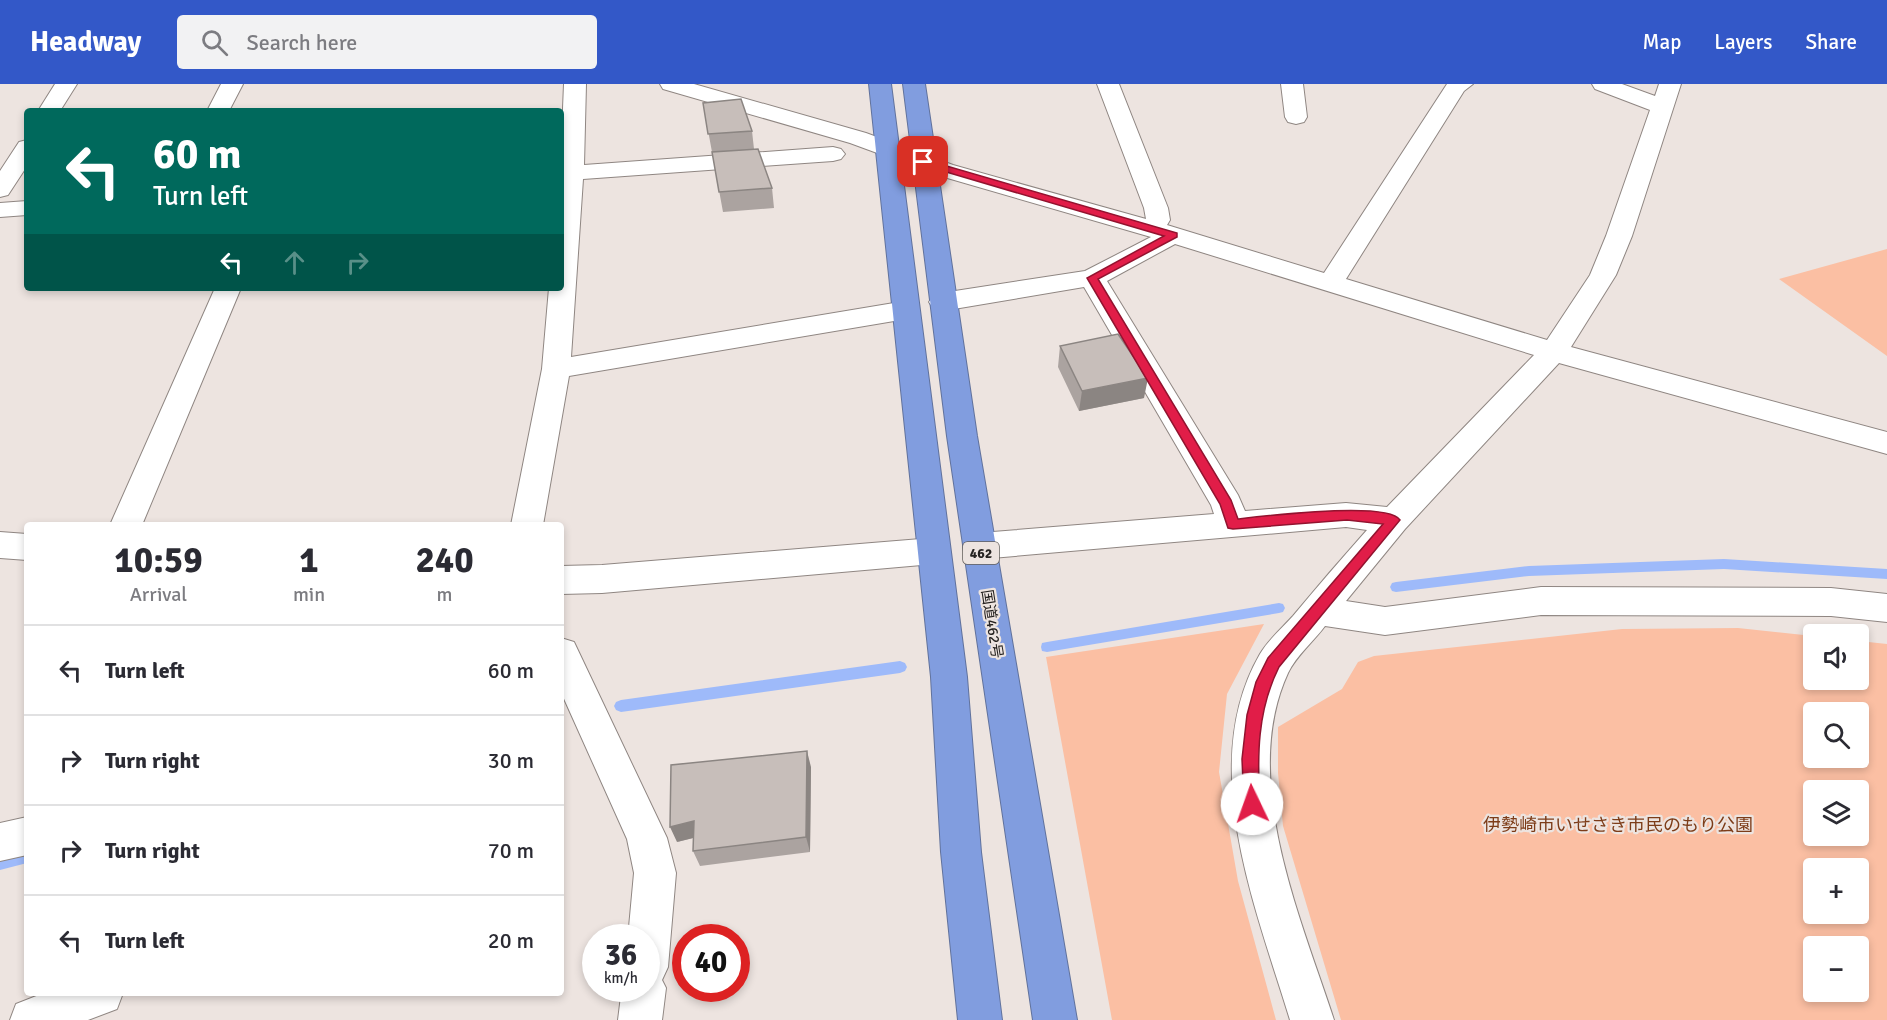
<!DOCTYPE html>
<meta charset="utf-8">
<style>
:root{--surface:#fff;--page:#f2f2f3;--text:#2b2b33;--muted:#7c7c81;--line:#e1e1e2;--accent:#3358c8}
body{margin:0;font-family:Signika,"Noto Sans JP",sans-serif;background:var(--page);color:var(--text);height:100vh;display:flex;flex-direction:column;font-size:22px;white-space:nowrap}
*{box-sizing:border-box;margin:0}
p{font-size:20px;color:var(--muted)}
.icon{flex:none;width:33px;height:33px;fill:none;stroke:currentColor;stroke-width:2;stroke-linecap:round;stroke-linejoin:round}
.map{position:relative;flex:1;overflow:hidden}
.drawer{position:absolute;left:24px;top:438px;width:540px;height:474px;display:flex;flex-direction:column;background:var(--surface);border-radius:6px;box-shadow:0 3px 9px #0003}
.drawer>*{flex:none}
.hud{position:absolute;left:24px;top:24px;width:540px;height:183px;border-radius:6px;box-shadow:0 3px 9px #0003;background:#00695c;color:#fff;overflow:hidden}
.tools{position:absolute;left:1803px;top:540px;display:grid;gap:12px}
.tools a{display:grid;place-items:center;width:66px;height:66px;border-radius:6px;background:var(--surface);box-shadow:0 3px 9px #0003;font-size:30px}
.speed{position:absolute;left:582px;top:840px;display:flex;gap:12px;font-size:30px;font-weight:700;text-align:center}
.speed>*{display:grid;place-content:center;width:78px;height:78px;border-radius:50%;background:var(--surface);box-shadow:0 3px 9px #0003;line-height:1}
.speed small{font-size:15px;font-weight:400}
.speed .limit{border:9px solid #d22;background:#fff;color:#111}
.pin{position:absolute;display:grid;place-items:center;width:51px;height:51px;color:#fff;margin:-26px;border-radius:12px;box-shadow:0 3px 9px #0006}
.me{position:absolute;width:66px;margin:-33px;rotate:357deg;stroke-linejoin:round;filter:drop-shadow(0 0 4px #0008)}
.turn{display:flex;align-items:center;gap:21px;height:126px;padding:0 30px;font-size:27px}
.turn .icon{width:78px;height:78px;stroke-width:2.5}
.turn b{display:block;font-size:42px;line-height:51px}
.lanes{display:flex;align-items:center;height:57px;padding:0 30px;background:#0003;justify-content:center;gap:30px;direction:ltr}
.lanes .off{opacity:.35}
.eta{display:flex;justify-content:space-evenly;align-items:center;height:102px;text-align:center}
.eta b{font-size:36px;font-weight:700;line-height:42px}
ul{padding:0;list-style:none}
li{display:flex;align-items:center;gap:18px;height:90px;padding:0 30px;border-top:2px solid var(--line)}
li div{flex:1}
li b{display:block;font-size:22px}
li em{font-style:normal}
header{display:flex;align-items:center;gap:36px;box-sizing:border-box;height:84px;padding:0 30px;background:var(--accent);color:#fff}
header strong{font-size:28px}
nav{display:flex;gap:33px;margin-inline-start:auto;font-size:21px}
.search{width:420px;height:54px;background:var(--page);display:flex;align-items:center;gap:15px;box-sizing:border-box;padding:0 21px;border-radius:6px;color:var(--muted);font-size:22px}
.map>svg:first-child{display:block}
.green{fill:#fbbfa3;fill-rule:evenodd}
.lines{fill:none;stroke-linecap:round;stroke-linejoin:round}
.stream{fill:#9ebafa;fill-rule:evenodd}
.minor-casing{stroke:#8f8682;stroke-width:2}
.highway-casing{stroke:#61729c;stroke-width:2}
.minor{fill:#fff;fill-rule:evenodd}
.highway{fill:#819ddf;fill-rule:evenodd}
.wall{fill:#aba3a0}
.shaded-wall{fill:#8b8582}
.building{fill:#c7beba;stroke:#8b8582;stroke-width:1.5}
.route{fill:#e11d48;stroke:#92132f;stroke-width:1.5}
.labels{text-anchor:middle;stroke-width:4.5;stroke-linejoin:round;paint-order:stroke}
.shield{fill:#ede4e0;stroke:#625d5a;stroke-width:1.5}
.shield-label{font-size:14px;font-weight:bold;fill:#262321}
.street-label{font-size:15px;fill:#262321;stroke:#ede4e0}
.near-park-label{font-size:18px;fill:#7d3c18;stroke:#ede4e0}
</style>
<header>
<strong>Headway</strong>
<div class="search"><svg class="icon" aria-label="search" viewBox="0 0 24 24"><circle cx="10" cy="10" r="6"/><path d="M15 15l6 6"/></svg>Search here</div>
<nav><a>Map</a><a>Layers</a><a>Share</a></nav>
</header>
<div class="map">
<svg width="1887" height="936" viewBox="0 0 1887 936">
<rect width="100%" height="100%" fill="#ede4e0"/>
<!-- green -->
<path class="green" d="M1887 165V272L1779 195Z
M1264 540 1227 610 1219 688 1238 797 1276 936H1112L1046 573Z
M1738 544 1813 552 1814 596H1858L1859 557 1887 560V936H1341L1283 742 1278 689V643L1342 605 1358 578 1374 572 1622 545ZM1814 628H1858V674H1814ZM1814 706H1858V752H1814ZM1814 784H1858V830H1814ZM1814 862H1858V908H1814Z"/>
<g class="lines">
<!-- stream -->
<path class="stream" d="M1724 475 1887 485V495L1724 485 1529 492 1396 508 1392 507 1390 503 1392 499 1396 498 1529 482Z
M1279 519 1283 520 1285 524 1283 528 1279 529 1047 568 1042 567 1041 563 1042 559 1047 558Z
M900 577 905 579 907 583 905 587 900 589 621 628 616 626 614 622 616 618 621 616Z
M27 765V779L0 786V772Z"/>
<!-- minor casing -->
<g class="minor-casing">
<path id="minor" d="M55 0H77L60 27H38Z
M221 0H243L229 27H207Z
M564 0H586L584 81 833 63 841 65 845 70 841 75 833 77 583 95 571 273 906 217 916 220 919 226 916 232 906 235 569 292 543 441H511L542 285 549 204H561V73Z
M660 0H694L866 49 953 81 1146 135 1144 124 1097 0H1119L1168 124 1170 136 1167 141 1324 189 1447 0H1473L1464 7 1346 195 1547 256 1590 191 1606 152 1650 26 1595 5 1592 0H1622L1655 12 1659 0H1681L1632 152 1616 191 1571 263 1887 348V370L1559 279 1405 445 1346 517 1385 523 1541 503 1831 504 1887 510V538L1831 532 1541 531 1385 551 1325 542C1314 557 1296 572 1288 589 1239 695 1301 834 1334 936H1290C1256 824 1196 681 1260 570 1268 556 1282 544 1293 532 1317 503 1342 474 1367 446L1346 443 980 475 968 471 964 462 968 453 980 449 1214 430 1211 421 1084 203 942 227 933 224 929 218 933 212 942 209 1085 187 1151 153 937 91 850 59 663 5ZM1175 160 1534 271 1387 423 1346 419 1245 427 1238 411 1107 197Z
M1281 0H1303L1307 33 1304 38 1296 40 1288 38 1285 33Z
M27 56V82L8 111 0 113V87L19 58Z
M27 117V131L0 133V119Z
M215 204H241L142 441H110Z
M0 448 27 450V476L0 474Z
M933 454 945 458 949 467 945 476 933 480 602 509 561 510V482L602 481Z
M561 554 574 558 667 754 676 789 668 883 662 896 666 904 662 936H618L622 904H646V854H628L634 789 627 755 561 608Z
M27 733V771L0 777V739Z
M44 909H123L117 925 88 936H10L16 920Z"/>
</g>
<!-- highway casing -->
<g class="highway-casing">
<path id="highway" d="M869 0H891L967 593 981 768 1002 936H958L941 768 931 593Z
M903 0H925L977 352 1077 936H1033L947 352Z"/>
</g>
<!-- minor -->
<use href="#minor" class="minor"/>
<!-- highway -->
<use href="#highway" class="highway"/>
</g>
<!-- wall -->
<path class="wall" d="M703 19 752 47 754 65 772 104 774 124 723 128Z
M1060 262 1144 314 1079 327 1058 283Z
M811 683 810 768 700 782 693 767V754L677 758Z"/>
<!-- shaded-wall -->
<path class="shaded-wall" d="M1148 294 1144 314 1079 327 1082 307Z
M807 667 811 683 810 768 806 753Z
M694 737 701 752 677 758 670 743Z"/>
<!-- building -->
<path class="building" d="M741 15 752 47 708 50 703 19Z
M758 65 772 104 719 108 712 68Z
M1118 250 1148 294 1082 307 1060 262Z
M807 667 806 753 693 767 694 737 670 743 671 681Z"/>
<!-- route -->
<path class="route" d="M919 76H926L1177 149V153L1098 195 1231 416 1238 435C1264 432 1388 417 1400 436L1279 583C1257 627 1257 673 1260 720L1258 726 1252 728 1246 726 1244 720 1242 675 1247 631 1256 598 1268 574 1383 440 1347 436 1233 445 1228 444 1220 420 1087 194 1164 152 919 80Z"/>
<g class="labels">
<!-- shield labels -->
<rect class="shield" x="963" y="458" width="36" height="22" rx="4.5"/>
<g class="shield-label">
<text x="981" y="474">462</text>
</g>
<!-- street labels -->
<g class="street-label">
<text transform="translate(992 540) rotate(81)" y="5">国道462号</text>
</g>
<!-- near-park labels -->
<g class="near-park-label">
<text x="1618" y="747">伊勢崎市いせさき市民のもり公園</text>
</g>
</g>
</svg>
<div class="tools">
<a><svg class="icon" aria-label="sound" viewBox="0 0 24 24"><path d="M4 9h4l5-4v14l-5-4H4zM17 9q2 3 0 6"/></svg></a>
<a><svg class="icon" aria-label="search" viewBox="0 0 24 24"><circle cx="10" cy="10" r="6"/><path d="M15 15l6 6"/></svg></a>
<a><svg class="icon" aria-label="layers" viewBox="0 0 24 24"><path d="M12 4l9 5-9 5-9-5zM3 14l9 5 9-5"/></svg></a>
<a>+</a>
<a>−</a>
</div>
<div class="speed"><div>36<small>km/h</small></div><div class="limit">40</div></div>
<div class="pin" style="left:923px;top:78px;background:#d93025"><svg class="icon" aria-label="arrive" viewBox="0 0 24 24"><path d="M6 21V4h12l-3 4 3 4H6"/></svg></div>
<svg class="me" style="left:1252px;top:720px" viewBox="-20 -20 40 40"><circle r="19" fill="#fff"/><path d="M0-13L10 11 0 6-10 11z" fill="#e11d48"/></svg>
<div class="hud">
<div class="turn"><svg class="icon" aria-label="left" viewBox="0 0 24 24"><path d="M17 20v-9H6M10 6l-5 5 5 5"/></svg><div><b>60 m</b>Turn left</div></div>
<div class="lanes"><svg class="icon" aria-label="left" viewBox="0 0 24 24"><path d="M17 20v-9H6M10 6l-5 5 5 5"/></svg><svg class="icon off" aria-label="ahead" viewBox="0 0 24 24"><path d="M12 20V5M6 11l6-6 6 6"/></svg><svg class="icon off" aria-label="right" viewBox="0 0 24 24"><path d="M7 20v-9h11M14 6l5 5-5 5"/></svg></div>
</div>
<section class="drawer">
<div class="eta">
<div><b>10:59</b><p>Arrival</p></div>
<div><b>1</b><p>min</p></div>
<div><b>240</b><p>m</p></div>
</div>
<ul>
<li><svg class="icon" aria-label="left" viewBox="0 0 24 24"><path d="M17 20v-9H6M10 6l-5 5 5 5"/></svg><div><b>Turn left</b></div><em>60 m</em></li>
<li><svg class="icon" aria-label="right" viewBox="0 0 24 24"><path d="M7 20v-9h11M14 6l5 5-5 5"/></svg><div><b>Turn right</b></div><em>30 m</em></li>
<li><svg class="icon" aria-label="right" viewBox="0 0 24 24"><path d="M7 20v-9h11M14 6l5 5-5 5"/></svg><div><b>Turn right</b></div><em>70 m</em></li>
<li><svg class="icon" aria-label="left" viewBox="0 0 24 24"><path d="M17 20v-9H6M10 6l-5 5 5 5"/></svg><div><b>Turn left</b></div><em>20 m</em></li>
</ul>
</section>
</div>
